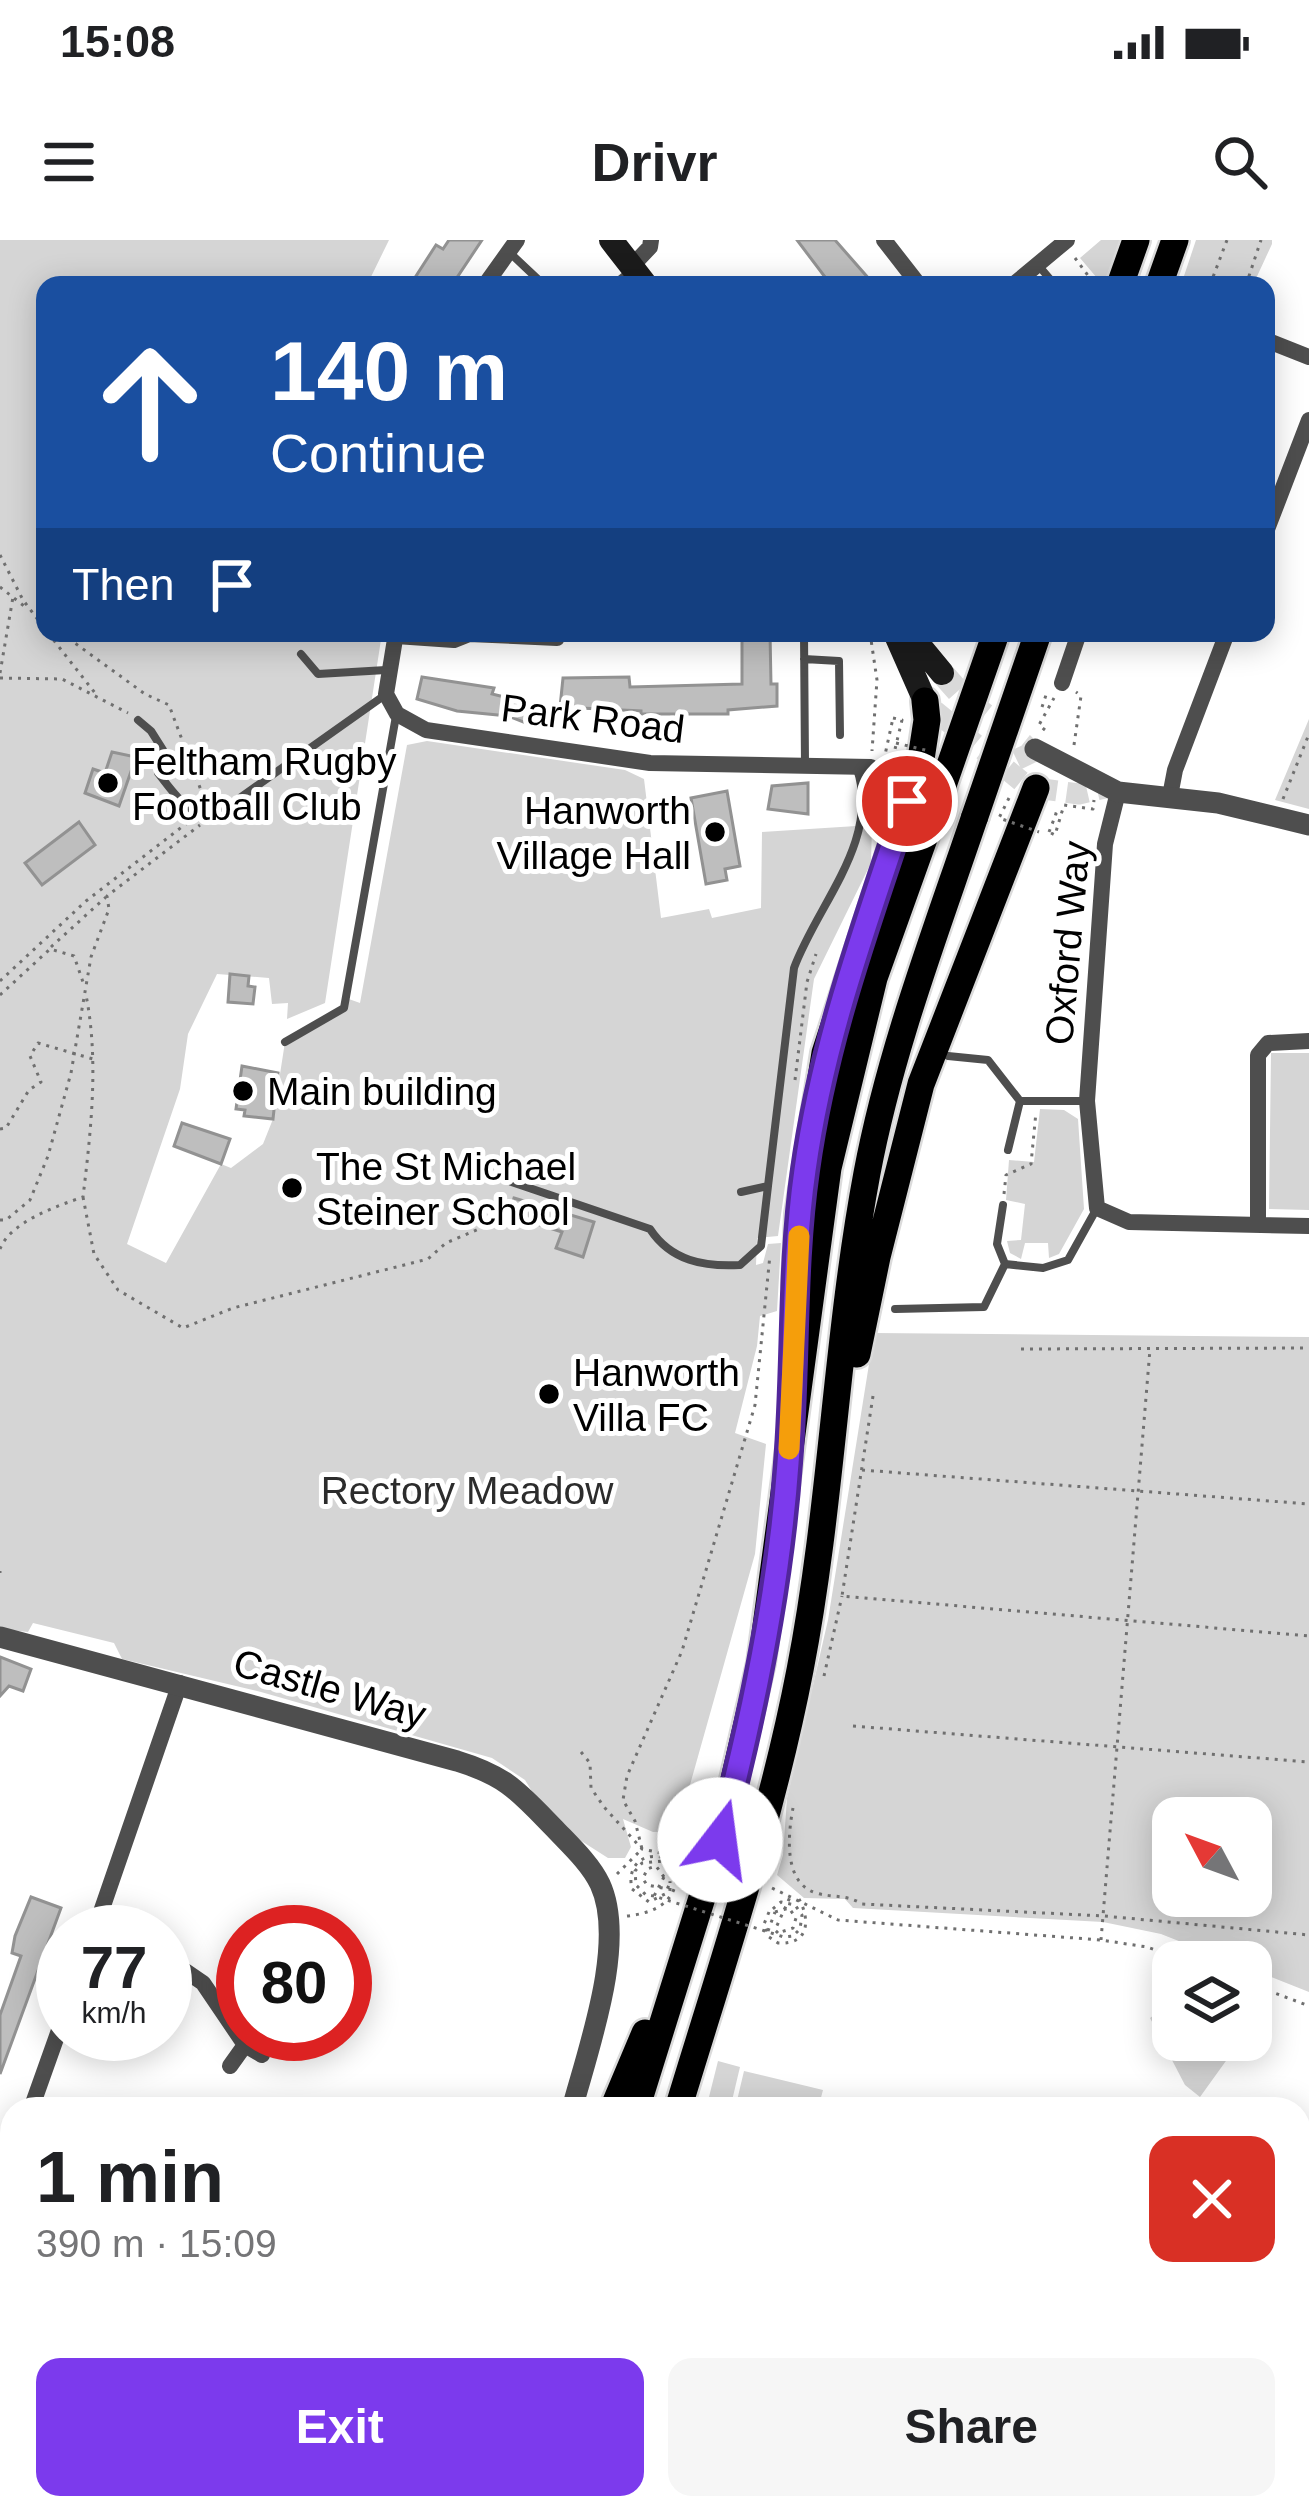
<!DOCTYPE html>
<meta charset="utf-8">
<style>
:root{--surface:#fff;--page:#f6f6f6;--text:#202124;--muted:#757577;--accent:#7c3aed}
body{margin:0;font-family:Arial,sans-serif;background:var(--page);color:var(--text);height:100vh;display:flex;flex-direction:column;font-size:45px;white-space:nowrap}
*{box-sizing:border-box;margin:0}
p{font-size:39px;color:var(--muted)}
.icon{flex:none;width:66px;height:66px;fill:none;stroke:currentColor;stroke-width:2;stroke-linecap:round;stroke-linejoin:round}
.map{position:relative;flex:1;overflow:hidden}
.sheet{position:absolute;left:0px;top:1857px;width:1311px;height:423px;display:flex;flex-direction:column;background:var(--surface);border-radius:36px 36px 0 0;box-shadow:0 6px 30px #0003}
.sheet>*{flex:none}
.hud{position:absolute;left:36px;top:36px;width:1239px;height:366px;border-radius:24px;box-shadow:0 6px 30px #0003;background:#1a4fa0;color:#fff;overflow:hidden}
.needle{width:78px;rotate:311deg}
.controls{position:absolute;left:1152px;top:1557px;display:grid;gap:24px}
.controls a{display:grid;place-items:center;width:120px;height:120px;border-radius:24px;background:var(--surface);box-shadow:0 6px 30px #0003;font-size:60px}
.speed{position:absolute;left:36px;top:1665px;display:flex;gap:24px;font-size:60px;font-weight:700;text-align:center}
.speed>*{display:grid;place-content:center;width:156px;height:156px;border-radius:50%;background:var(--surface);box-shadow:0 6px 30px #0003;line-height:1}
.speed small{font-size:30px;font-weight:400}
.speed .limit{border:18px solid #d22;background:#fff;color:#111}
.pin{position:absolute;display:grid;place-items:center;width:102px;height:102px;color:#fff;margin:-51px;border:6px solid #fff;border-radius:50%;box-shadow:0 3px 12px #0007}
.me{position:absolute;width:132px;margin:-66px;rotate:15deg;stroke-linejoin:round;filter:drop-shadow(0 0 9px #0008)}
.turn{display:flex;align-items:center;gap:42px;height:252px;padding:0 36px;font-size:54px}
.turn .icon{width:156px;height:156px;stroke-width:2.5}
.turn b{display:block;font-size:84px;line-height:102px}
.then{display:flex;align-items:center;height:114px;padding:0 36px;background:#0003;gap:24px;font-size:45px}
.round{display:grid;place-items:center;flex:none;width:126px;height:126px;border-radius:24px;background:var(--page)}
.head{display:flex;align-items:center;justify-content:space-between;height:204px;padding:0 36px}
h1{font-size:72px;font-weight:600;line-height:90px}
.action{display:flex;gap:24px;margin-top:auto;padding:24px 36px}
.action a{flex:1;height:138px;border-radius:24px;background:var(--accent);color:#fff;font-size:48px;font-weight:600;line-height:138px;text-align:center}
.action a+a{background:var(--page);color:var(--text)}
.status{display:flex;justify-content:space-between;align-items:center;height:84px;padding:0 60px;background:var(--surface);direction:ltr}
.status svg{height:33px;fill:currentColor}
header{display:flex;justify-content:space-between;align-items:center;height:156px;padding:0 36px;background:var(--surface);font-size:54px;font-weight:600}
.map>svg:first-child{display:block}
.green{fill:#d5d5d5;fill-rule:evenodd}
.building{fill:#bebebe;stroke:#929292;stroke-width:3}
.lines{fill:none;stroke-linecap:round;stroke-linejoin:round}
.tertiary-tunnel{stroke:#d9d9d9;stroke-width:21;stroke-dasharray:21 10;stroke-linecap:butt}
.secondary-tunnel{stroke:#d9d9d9;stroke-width:24;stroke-dasharray:24 12;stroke-linecap:butt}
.trunk-casing{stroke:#dbdbdb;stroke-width:32}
.path{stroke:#707070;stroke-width:3;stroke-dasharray:3 6;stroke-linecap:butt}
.service{stroke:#4e4e4e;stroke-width:8}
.minor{stroke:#4e4e4e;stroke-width:16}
.tertiary{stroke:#4e4e4e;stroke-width:21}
.secondary{stroke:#1b1b1b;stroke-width:24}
.trunk{stroke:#000;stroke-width:27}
.trunk-bridge-casing{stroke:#dbdbdb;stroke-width:32;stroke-linecap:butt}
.path-bridge{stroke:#707070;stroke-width:3;stroke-dasharray:3 6;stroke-linecap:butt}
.trunk-bridge{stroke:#000;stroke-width:27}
.route-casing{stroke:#51269a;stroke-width:30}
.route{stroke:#7c3aed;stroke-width:21}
.slow{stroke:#f59e0b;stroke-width:21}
.poi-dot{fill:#000;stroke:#fff;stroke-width:4.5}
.labels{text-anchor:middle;stroke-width:10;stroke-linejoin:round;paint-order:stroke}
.street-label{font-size:39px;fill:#000;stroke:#fff}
.poi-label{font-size:39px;fill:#000;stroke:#fff;text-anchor:start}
.park-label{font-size:39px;fill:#2c2c2c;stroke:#fff}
</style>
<div class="status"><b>15:08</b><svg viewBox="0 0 49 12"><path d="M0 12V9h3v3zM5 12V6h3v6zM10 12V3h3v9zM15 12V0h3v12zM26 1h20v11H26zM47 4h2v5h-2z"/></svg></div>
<header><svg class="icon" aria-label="menu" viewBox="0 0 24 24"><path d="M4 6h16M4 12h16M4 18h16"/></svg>Drivr<svg class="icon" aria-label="search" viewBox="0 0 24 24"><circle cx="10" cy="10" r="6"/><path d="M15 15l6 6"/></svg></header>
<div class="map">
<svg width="1309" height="2278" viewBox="0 0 1309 2278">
<rect width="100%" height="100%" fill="#fff"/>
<!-- green -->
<path class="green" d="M0 0H389L367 45H45V393H382L325 763 287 779 288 763 272 764 269 738 217 734 188 794 180 849 127 1004 166 1023 221 924 231 928 263 904 273 879 285 802 343 769 346 758 360 763 407 505 427 501 625 530 644 539 661 678 709 669 712 678 761 668 762 592 872 585 871 623 814 739 778 996 757 998 756 1025 763 1023 768 1004 781 1003 777 1071 760 1076 757 1106 735 1193 766 1204 755 1314 677 1591 653 1592 623 1579 631 1607 625 1618H608L550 1581 525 1540 492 1518 261 1452 122 1419 114 1403 33 1383 28 1392 0 1389Z
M1101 0H1121L1103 45 1080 18Z
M1196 0H1272V4L1253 45H1181Z
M1309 479V569L1275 560Z
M1271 813H1309V970L1269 969Z
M1040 869 1064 870 1078 879 1084 969 1059 1014 1049 1018 1048 1003H1025L1021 1019 1010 1013 1007 1001 1021 1000 1025 964 1006 960 1009 920 1034 922Z
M874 1093 1309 1097V1752L1251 1729V1722H1232L1161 1694 1103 1682 853 1668 845 1659 804 1658 777 1635 783 1615 787 1558 828 1380ZM1173 1578H1251V1656H1173Z
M1173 1761V1800H1241L1200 1857 1185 1845 1150 1778Z
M718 1821 740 1827 730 1869H706Z
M744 1831 823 1850 818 1869H735Z"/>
<!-- building -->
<path class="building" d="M449 0H482L452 45H430L416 36 436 5 443 9Z
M797 0H835L870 40 862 45H831Z
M742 393H770L771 444H777V466L728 470V474H641V471L560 467 563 438 629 437 630 447 742 444Z
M422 437 494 448 492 454 537 465 531 485 508 476 457 471 417 459Z
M112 512 136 517 119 566 85 553 93 529 105 533Z
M808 543V574L768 569 772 546Z
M727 551 740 626 725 629 727 640 706 644 691 558Z
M79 582 95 605 42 645 25 623Z
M230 734 249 736 248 746 255 747 253 764 228 762Z
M242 826 278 833 273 879 244 876 245 870 236 869Z
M182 883 230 899 221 924 174 906Z
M514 958 594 982 583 1017 556 1008 562 992 509 975Z
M0 1417 31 1429 23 1451 9 1446 0 1456Z
M31 1657 61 1668 0 1834V1775L21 1716 12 1713 15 1696Z"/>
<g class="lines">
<!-- tertiary-tunnel -->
<path class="tertiary-tunnel" d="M935 471 1021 541
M1036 548 1079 554 1105 548"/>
<!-- secondary-tunnel -->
<path class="secondary-tunnel" d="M942 433 966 460 1023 505 1032 524"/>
<!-- trunk casing -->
<g class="trunk-casing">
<path id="trunk" d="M1120 45 1136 0
M1159 45 1175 0
M796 1044 799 974 825 813 921 519 927 480 925 461
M857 1114 877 1017 921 844 1036 548
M613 1869 645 1793
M636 1869 720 1600 761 1423 828 928 874 738 940 554
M678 1869C722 1724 771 1580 800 1430 832 1266 836 1098 867 933 890 811 935 694 975 576
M479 2268 481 2274
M514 2278 516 2268
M552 2278 554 2268
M586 2278 588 2268"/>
</g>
<!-- path -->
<path class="path" d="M1075 18 1095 45
M1210 45 1227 0
M1246 45 1261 0
M0 315 23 360 45 389
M0 347 24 366
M48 393 95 453
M61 393 145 454 169 465 205 561
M870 393 877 440 872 511
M0 433 13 357
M0 438 62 439 128 473
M1042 467 1046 455
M893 478 902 480 879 576 872 575Z
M1045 490 1039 485 1054 458
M1074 505 1081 456 1076 452
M1283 559 1309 494
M1049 592 1056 574 1049 572
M1051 593 1055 595 1064 565 1093 569 1094 560
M51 707 106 657
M0 741 86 661 187 583
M0 755 50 709 74 716 84 745
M795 840 807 742 816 714
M0 889 6 888 29 850 41 842 30 816 38 803 93 819
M1004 954 1006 935 1031 924 1036 872
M83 957 94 1014 118 1050 183 1088 233 1068 428 1019 446 1003 493 983 502 953
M0 980H6L30 960 48 916 71 833 91 717 109 669 107 656 200 585
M0 1009C10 982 57 966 83 957 91 890 99 821 86 755
M1021 1109 1309 1108
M873 1156 842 1356 1309 1396
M862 1230 1309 1264
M0 1331V1333
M824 1436 842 1356
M853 1486 1309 1522
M581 1512 590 1523 591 1548 604 1567 642 1609 661 1613 662 1617
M793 1568C788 1594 783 1643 816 1653 833 1658 846 1654 862 1664L1104 1676 1309 1695
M617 1634 642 1609 635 1581 623 1560 627 1536 682 1411 755 1165 770 1015
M664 1637 656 1626 647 1629 643 1639 647 1645 673 1650
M772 1648 838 1680 1101 1700 1147 1707 1190 1722
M654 1656 646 1655 636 1645 635 1631 642 1623 663 1621 670 1634V1643
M769 1672 764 1684 769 1697 778 1703C810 1705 810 1679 799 1659
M627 1676C655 1673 678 1662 677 1630L665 1615
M768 1691 775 1672
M778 1693 775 1690 790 1657
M1101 1700 1150 1109
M1251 1744 1309 1766
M438 2268 456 2278
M429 2278 432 2268"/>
<!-- service -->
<path class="service" d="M510 13 544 45
M1038 25 1055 45
M613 45 628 33
M804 393 805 524
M301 414 318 434 386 430
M804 419 839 421 840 495
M138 480 151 491 163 510 158 533C175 554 191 582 220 572L385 455
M285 802 344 768 396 476
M948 816 988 820 1020 861
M1008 910 1020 861H1087
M500 938 650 989C671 1021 704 1027 740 1025L761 1006 768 946
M741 952 768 946 794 728C817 665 881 600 857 529
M1003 965 997 1004 1005 1024 1043 1028 1068 1020 1097 968
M895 1069 984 1067 1005 1024
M1299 2123 1309 2227
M707 2268 708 2278"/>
<!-- minor -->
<path class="minor" d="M884 0 919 45
M632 26 650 7 651 0
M485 45 517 0
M1013 45 1067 0
M1266 100 1309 117
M1266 292 1309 180
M396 393 386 454 397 474 426 490 650 523 871 527
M396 396 454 400 469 394 557 398
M1062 443 1079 393
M1118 552 1105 604 1087 861 1097 968 1129 982 1309 986
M1170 556 1175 530 1227 393
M1258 985V815L1268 803 1309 801
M94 1692 180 1443
M165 1717 203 1743 245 1805 262 1815
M230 1826 245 1805
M31 1869 63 1779
M12 1922 0 1955 12 1960
M0 2249 12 2253
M59 2268 89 2278"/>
<!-- tertiary -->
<path class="tertiary" d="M1035 509 1118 552 1218 563 1309 585
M0 1397 457 1521C506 1536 518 1551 553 1587 569 1604 590 1623 600 1644 627 1702 588 1809 572 1869
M1299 2072 1309 2069
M404 2278 407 2268
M748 2278 774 2268"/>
<!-- secondary -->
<path class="secondary" d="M611 0 646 45
M895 393 925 461
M909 393 942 433"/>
<!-- trunk -->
<use href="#trunk" class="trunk"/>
<!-- trunk-bridge casing -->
<g class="trunk-bridge-casing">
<path id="trunk-bridge" d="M940 554 996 393
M975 576 1038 393"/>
</g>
<!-- path-bridge -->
<path class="path-bridge" d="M896 503 929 511
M1009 558 999 578 1039 592
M662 1617C640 1613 627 1628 632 1649L649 1662 665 1654 670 1643
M664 1637 654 1656 784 1697 793 1696 800 1689 802 1675 795 1665 781 1662 769 1672
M775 1672 789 1668 796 1678 793 1688 778 1693"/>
<!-- trunk-bridge -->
<use href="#trunk-bridge" class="trunk-bridge"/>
</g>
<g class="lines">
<!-- route casing -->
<g class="route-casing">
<path id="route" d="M720 1600C753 1476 779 1351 788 1223 796 1125 791 1027 805 930 823 800 866 685 907 561"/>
</g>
<!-- route -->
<use href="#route" class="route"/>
<!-- slow -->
<path class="slow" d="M789 1209 799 996"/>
</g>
<!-- markers -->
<g class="poi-dot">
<circle cx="108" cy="543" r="12"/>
<circle cx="715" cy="592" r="12"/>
<circle cx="243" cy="851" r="12"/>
<circle cx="292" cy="948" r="12"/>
<circle cx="549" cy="1154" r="12"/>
</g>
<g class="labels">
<!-- street labels -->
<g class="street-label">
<text transform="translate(593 478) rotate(7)" y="14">Park Road</text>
<text transform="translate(1067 703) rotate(-85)" y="14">Oxford Way</text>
<text transform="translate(330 1448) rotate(16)" y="14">Castle Way</text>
</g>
<!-- poi labels -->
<g class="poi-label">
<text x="132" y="535">Feltham Rugby<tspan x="132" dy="45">Football Club</tspan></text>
<text x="691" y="584" text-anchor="end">Hanworth<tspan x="691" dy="45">Village Hall</tspan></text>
<text x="267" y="865">Main building</text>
<text x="316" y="940">The St Michael<tspan x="316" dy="45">Steiner School</tspan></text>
<text x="573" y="1146">Hanworth<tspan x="573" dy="45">Villa FC</tspan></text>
</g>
<!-- park labels -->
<g class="park-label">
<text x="467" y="1264">Rectory Meadow</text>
</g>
</g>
</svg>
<div class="controls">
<a><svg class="needle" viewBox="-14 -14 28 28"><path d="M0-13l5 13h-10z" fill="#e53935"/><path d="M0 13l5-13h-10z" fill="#757577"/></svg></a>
<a><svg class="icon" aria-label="layers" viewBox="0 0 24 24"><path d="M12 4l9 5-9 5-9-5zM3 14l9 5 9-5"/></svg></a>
</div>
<div class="speed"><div>77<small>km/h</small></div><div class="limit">80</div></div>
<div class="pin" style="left:907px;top:561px;background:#d93025"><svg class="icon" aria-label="arrive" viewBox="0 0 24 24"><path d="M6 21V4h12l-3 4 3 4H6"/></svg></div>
<svg class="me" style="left:720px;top:1600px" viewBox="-20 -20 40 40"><circle r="19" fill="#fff"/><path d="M0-13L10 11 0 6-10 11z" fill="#7c3aed"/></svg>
<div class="hud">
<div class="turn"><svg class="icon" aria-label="ahead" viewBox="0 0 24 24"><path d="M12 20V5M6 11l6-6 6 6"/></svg><div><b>140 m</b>Continue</div></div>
<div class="then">Then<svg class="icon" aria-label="arrive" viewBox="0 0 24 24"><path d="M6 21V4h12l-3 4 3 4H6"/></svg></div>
</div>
<section class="sheet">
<div class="head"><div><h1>1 min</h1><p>390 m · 15:09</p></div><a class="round" style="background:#d93025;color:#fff"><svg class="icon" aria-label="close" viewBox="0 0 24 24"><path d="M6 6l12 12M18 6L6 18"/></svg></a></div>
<div class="action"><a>Exit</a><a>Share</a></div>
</section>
</div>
